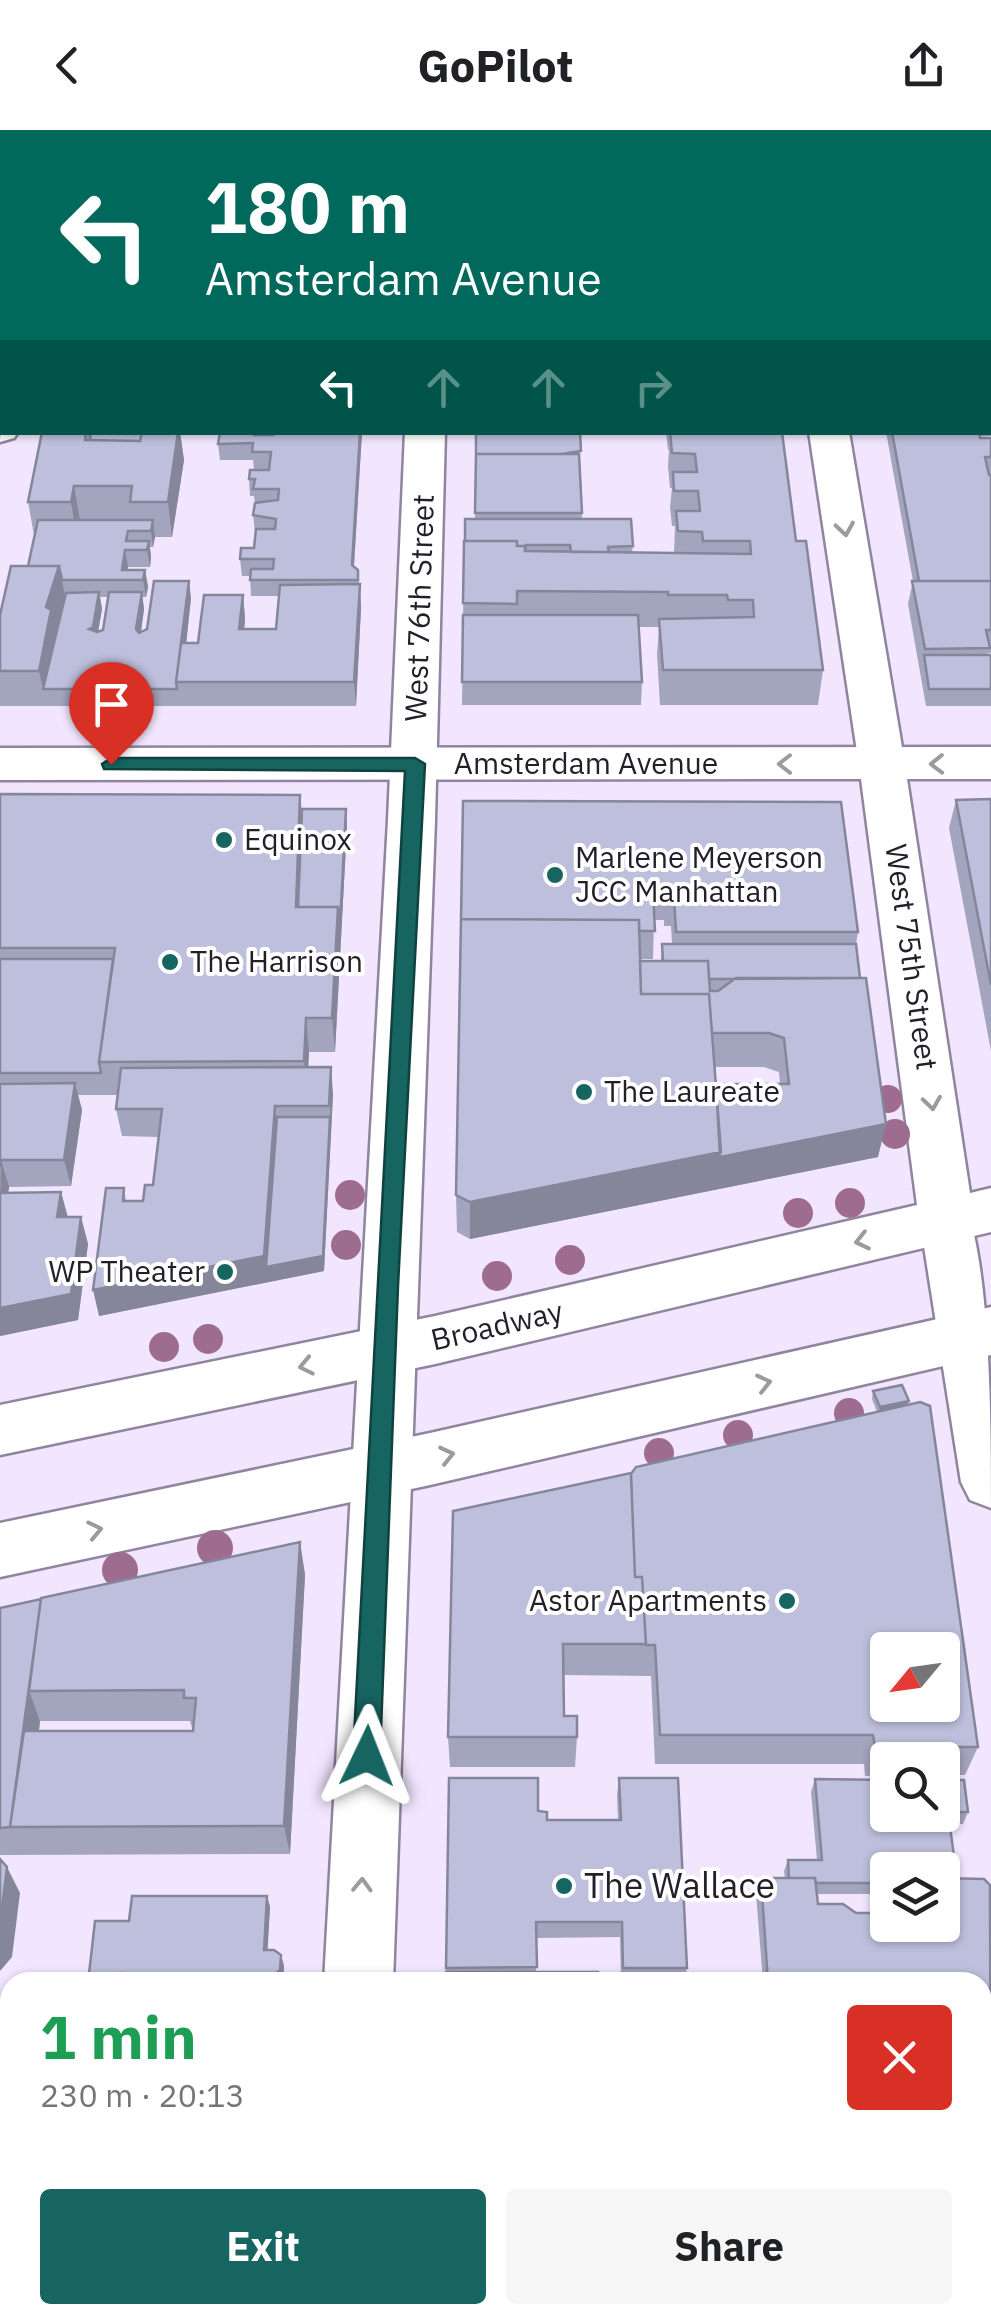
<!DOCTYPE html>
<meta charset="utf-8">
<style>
:root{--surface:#fff;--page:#f6f6f6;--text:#202124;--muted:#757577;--accent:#176560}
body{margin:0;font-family:"IBM Plex Sans",sans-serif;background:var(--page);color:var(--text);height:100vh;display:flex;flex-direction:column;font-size:38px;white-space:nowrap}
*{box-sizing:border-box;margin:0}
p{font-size:32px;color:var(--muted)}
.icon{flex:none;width:55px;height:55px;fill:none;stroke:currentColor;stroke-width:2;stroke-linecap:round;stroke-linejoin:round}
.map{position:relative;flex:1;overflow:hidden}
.drawer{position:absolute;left:0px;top:1842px;width:992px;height:352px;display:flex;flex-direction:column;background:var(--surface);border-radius:30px 30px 0 0;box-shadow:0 2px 8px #0004}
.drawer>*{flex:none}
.hud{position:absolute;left:0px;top:0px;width:992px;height:305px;box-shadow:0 2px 8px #0004;background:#00695c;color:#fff;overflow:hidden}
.needle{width:65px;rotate:241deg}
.tools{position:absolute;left:870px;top:1502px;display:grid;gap:20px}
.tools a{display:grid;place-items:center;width:90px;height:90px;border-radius:10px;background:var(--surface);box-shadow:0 2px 8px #0004;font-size:50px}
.pin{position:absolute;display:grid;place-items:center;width:85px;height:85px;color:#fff;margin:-102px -42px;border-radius:50% 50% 50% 0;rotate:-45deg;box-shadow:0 0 10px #0007}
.pin .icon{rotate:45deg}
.me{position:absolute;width:110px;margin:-55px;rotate:2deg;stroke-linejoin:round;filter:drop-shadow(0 0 8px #0008)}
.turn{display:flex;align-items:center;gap:35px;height:210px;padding:0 40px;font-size:45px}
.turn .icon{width:130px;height:130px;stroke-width:2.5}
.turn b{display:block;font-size:70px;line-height:85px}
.lanes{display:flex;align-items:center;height:95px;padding:0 40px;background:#0003;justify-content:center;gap:50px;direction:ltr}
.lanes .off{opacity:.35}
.round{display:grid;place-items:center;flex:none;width:105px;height:105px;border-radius:10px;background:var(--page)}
.head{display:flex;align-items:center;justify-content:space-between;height:170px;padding:0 40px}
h1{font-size:60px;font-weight:700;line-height:75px;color:#1e9e55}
.primary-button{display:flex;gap:20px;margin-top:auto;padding:20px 40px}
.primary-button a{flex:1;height:115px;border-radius:10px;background:var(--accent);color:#fff;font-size:40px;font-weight:700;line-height:115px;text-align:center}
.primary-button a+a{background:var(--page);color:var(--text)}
header{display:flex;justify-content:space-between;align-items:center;height:130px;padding:0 40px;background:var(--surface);font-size:45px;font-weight:700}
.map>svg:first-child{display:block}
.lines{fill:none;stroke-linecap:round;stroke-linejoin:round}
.minor-casing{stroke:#90849e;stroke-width:5}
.major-casing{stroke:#90849e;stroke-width:5}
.minor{fill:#fff;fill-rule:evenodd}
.major{fill:#fff;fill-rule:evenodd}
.tree{fill:#9e6c8f}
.wall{fill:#a3a4bd;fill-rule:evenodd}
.shaded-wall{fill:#85869a}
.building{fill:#bebfdc;stroke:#85869a;stroke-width:2.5;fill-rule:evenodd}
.oneway{stroke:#9c9a9e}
.route{fill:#176560;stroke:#0f423e;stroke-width:2.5}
.poi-dot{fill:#176560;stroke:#fff;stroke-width:4}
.labels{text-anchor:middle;stroke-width:8;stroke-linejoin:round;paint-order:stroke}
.street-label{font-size:30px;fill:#231e28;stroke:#fff}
.poi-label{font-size:30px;fill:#231e28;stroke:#fff;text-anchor:start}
.near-poi-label{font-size:35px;fill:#231e28;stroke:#fff;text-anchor:start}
</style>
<header><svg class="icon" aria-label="back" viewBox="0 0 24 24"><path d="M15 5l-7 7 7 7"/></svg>GoPilot<svg class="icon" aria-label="share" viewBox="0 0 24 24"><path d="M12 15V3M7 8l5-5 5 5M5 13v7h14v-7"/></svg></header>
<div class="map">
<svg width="991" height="2193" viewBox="0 0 991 2193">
<rect width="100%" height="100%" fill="#f1e6fe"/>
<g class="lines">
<!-- minor casing -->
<g class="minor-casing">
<path id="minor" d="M53 0H87V2H53Z
M416 0H450V2H416Z
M764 0H798L799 2H765Z
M2 277V302H18L14 308 0 312Z
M405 302H445L435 690 393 1852H324L388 690Z
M809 302H849L905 635 898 646 882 651 866 646 859 635Z
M947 1069 966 1076C991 1146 991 1297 991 1378L970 1370 961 1352 920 1091 928 1076Z
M307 2185H383V2193H307Z"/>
</g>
<!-- major casing -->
<g class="major-casing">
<path id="major" d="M991 617V649H907L970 1063 991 1058V1102L435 1234 0 1325V1275L435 1186 917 1075 861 649 0 650V618Z
M991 1177V1225L430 1355 0 1447V1393L430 1303Z"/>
</g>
<!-- minor -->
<use href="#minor" class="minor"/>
<!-- major -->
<use href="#major" class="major"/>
</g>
<!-- trees -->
<g class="tree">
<circle cx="888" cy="969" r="14"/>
<circle cx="895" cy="1004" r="15"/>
<circle cx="350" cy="1065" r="15"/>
<circle cx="850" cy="1073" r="15"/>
<circle cx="798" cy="1083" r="15"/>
<circle cx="346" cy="1115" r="15"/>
<circle cx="570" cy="1130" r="15"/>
<circle cx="497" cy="1146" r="15"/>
<circle cx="208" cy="1209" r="15"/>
<circle cx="164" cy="1217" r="15"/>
<circle cx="849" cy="1283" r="15"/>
<circle cx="738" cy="1305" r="15"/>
<circle cx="659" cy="1323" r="15"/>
<circle cx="215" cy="1418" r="18"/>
<circle cx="120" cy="1440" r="18"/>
</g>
<!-- wall -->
<path class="wall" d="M641 0H738V2H641Z
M990 270 991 306H980V308H991V344H989L991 345V523H988V525H991V576H926L908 474 913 451 886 302H990Z
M42 302H180L184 330 172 407H155L153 417H150L151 427 150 437H128V440H145L148 457 146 467H142L144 479 141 502 191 468 186 513H198L243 465 245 489 244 499H276L279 466H251L250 446H242L240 429 254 418 255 402 253 385 255 373 254 366H250L249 349 269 339H254L253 330H220L218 314 220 302H255L256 305V302H362L354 436 358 440 361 478 356 576H0V485L28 436 34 405 28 372ZM100 467H108L103 500 98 502 102 479Z
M476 302 580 338 582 389 633 416 632 422 674 423 675 396H672L670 377 672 358H670L668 336 669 320H668L666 302H782L796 411 823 540 818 575H660L657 524 659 497H639L642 552 641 575H462L464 411 475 389Z
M0 664 300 665 302 682 347 696 335 922H309L308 937 333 964 324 1141 99 1186 124 1058 126 1071H143L153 1055 159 1007 122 1006 116 979 118 965H78L82 980 71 1056 9 1057 8 1063 61 1062 68 1087H81L88 1114 78 1190 0 1206Z
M991 669V921L949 698 956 670Z
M463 671 858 802 856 814 878 1027 470 1109 457 1102 456 1065ZM654 790H664V796H671L672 814H662L661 831H640V829H653ZM715 937H764L779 942 780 954H716Z
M873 1261 907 1275 978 1617 965 1645H942V1630H888V1646H865L864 1634H655L651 1546 564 1545V1586L577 1607 575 1637H450L448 1607 631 1343 877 1282 872 1269Z
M300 1412 305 1445 290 1724 0 1725V1478ZM40 1591H190L192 1598H193V1601H39Z
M449 1648 547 1690H618L617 1665 619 1648 687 1838 684 1852H621L620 1807 536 1808V1842L446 1852Z
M815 1649 942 1650 968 1682 963 1694H950L957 1748 991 1762V2193H899L898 2185H982V1852H763L756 1764 761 1748H785L784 1741 788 1730H817L811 1662ZM888 1740H942V1795L856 1783 818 1774 817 1764H888Z
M267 1766 270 1777 267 1820 281 1825 284 1836 283 1850 280 1852H93L89 1844 129 1791Z"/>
<!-- shaded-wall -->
<path class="shaded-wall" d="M2 83V112L0 122V93Z
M178 302H180L184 330 172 407 168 372Z
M360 302H362L353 451 352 435Z
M74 356 80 391 77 407 71 372Z
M153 390 155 407 153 417 151 401Z
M149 411 151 427 150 437 147 420Z
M125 420 128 437 126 450 122 440Z
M59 436 66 471 43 559 39 541 46 477Z
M145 440 148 457 146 467 143 450Z
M189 451 191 468 182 552H178Z
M360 454 361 478 356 576 354 552Z
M99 462 102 479 96 514 89 499Z
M142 462 144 479 139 516 136 499Z
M243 465 245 489 242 523 239 499Z
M300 665 303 700 300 795 296 777Z
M346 679 347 696 335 922 332 888 338 777Z
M306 888 309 922 307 964 304 931Z
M331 937 333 964 324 1141 99 1186 93 1160 275 976 278 1003 330 987Z
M75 953 82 980 71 1056 64 1030Z
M886 994 878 1027 470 1109V1072L721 1022Z
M1 1030 9 1057 4 1090 0 1078Z
M61 1062 68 1089 57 1087Z
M81 1087 88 1114 78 1190 0 1206V1178Z
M909 1271 906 1278 878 1284 880 1277Z
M300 1412 305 1445 290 1724 284 1696Z
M29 1561 40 1591 27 1697H10Z
M7 1737 20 1763 12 1827 0 1841V1794Z
M267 1766 270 1777 267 1831 264 1820Z
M281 1825 284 1836 283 1850 280 1852H275L273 1846Z"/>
<!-- building -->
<path class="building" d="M0 0H24L23 2H2V83L0 93Z
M116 0H210V2H116Z
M479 0H570V2H479Z
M664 0H738V2H643H665Z
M835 0H938L939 2H836Z
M990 177 991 182V219H990Z
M42 302H86L85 310 140 311 142 302H178L168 372H130L132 356H74L71 372H28Z
M89 302H142L140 311 91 310Z
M220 302H254V305H273V302H360L352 435 358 440V450H250L251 439H273L274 429H240L241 418H254L256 399H275L276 389 253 385 255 373 278 370 279 359H253L255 349H249L250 340H269L271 322H252L253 313 218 314Z
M476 302H580L581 321 562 324H476Z
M670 302H782L796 411H806L823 540H663L659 489 754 487 753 470H728L727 465H668V462L517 461V474L463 473 464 411H517V416H525V421L751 424 750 411H703L702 402 678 401 676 381H700L698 361H674L673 342H697L695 324 672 323Z
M892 302H979L980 308H991V327H985L989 345H991V451H919Z
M476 324H579L582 383H475Z
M465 389H631L633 416 608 417 609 422H571L570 415H526L525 421V416H517V411H465Z
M38 390H153L151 401H128L126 411H149L147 420H125L122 440H145L143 450H62L59 436H28Z
M11 436H59L46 477 51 480 39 541H0V485Z
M154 451H189L176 552 177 559H43L66 463 99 462 93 497 89 499 97 502 103 500 109 462H142L136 499 139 503 147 499Z
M912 451H991V500H986L990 518 925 519Z
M360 454 354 552H176L181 513H198L204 465H243L239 499H276L280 455Z
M463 485H638L642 552H462Z
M924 525H991V559H929Z
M0 664 300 665 296 777H338L332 888H306L304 931 99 932 115 818H0Z
M991 669V855L956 670Z
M463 671 841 672 858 802H676L674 768H667L666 761 653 762 655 801H639V790L461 789Z
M302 679H346L340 795 338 777H298Z
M461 789 639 790 641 864H709L721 1022 470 1072 456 1065Z
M662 814H856L860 848 709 849 708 831H663Z
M0 829H113L99 932 101 943H0Z
M640 831H708L710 861H718L736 848H866L886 994 720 1027 716 954H789L784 908 769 903H712L709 864H641Z
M331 937 329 976H275L264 1126 93 1160 106 1058H124L123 1071H143L145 1055H153L162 979H116L121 938Z
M75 953 64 1030H1L0 1037V954Z
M277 987H330L323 1126 266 1137Z
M61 1062 57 1087H81L71 1164 0 1178V1063Z
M902 1255 909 1271 880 1277 873 1261Z
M920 1272 930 1276 978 1617H875L873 1605H660L655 1515H646L642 1447H635L631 1344 636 1337ZM888 1520H942V1575H888Z
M631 1343 635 1447H642L646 1514H563L564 1586H577V1607H448L453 1381Z
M300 1412 284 1696 10 1697 24 1601H193L196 1568H184V1560L29 1561 41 1468Z
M41 1469 10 1697 0 1698V1478Z
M449 1648H538V1681L547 1682V1690H621L619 1648H678L687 1838H623L622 1792H536L537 1837 446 1838Z
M815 1649 888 1650V1685H942V1650H964L968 1682H948L957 1748H942V1740H888V1753H816L815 1748H789L788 1730H822Z
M0 1729 7 1737 0 1794Z
M761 1748H815L818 1774H843L856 1783H888V1795H942V1748L984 1749 990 1755 991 2168H982V1852H768Z
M132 1766H267L264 1820H274L281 1825 280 1840 273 1846H263V1852H122L123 1843 89 1844 95 1791H129Z
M446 1842H598V1852H446Z
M982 2175H991V2193H907L906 2185H982Z
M0 2181H10V2185H73L72 2193H0Z
M76 2185H258L257 2193H75Z
M440 2185H612V2193H440Z
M674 2185H778L779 2193H674Z
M636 2191H674V2193H636Z"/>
<!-- one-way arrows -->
<defs><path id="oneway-chevron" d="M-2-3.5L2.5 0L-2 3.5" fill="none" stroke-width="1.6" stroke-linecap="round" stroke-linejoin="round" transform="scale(2.5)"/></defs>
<g class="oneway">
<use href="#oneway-chevron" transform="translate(845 399) rotate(81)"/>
<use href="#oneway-chevron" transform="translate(785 634) rotate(-180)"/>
<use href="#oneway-chevron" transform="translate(937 634) rotate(179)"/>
<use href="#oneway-chevron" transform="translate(932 973) rotate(82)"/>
<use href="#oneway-chevron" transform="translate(862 1111) rotate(167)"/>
<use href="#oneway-chevron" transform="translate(306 1236) rotate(168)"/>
<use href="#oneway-chevron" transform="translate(764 1253) rotate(-13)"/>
<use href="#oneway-chevron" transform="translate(447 1325) rotate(-13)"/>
<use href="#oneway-chevron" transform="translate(95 1400) rotate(-12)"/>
<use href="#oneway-chevron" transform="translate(362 1755) rotate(-88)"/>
</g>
<!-- route -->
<path class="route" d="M111 628H415L425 634 398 1156 380 1626 376 1635 367 1639 357 1635 353 1626 405 641 104 639 102 634Z"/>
<!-- markers -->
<g class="poi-dot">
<circle cx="224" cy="710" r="10"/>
<circle cx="555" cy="745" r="10"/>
<circle cx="170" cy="832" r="10"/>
<circle cx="584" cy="962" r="10"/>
<circle cx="225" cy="1142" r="10"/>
<circle cx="787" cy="1471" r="10"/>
<circle cx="564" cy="1756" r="10"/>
</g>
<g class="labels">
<!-- street labels -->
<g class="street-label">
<text transform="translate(420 478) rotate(-88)" y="10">West 76th Street</text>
<text x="586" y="644">Amsterdam Avenue</text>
<text transform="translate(911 827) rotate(82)" y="10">West 75th Street</text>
<text transform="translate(497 1196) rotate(-13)" y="10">Broadway</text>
</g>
<!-- poi labels -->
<g class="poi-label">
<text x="244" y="720">Equinox</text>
<text x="575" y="738">Marlene Meyerson<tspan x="575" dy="34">JCC Manhattan</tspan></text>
<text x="190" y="842">The Harrison</text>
<text x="604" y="972">The Laureate</text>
<text x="205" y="1152" text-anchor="end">WP Theater</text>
<text x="767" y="1481" text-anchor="end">Astor Apartments</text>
</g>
<!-- near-poi labels -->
<g class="near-poi-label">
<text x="584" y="1768">The Wallace</text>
</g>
</g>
</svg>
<div class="tools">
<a><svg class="needle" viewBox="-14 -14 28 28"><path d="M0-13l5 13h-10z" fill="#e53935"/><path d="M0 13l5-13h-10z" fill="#757577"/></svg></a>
<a><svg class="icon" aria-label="search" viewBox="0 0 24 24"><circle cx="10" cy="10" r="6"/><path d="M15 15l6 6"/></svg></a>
<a><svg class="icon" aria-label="layers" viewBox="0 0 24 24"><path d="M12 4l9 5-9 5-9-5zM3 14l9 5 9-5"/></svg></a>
</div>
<div class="pin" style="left:111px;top:634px;background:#d93025"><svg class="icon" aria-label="arrive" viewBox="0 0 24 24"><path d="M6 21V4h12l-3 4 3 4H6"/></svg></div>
<svg class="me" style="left:367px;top:1626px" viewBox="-20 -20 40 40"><path d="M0-17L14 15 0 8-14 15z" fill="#176560" stroke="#fff" stroke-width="4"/></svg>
<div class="hud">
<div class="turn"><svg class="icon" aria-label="left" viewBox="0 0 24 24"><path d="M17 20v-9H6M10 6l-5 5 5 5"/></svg><div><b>180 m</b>Amsterdam Avenue</div></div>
<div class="lanes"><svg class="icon" aria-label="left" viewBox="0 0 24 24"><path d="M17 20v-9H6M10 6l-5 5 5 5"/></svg><svg class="icon off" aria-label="ahead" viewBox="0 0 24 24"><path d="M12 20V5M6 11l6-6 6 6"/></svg><svg class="icon off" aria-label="ahead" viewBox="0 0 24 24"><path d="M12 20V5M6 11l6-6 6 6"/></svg><svg class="icon off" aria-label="right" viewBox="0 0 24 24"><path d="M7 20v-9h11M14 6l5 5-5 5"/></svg></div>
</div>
<section class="drawer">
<div class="head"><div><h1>1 min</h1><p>230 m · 20:13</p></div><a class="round" style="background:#d93025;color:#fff"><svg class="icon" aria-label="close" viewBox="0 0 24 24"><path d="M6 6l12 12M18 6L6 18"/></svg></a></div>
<div class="primary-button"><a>Exit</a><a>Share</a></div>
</section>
</div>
